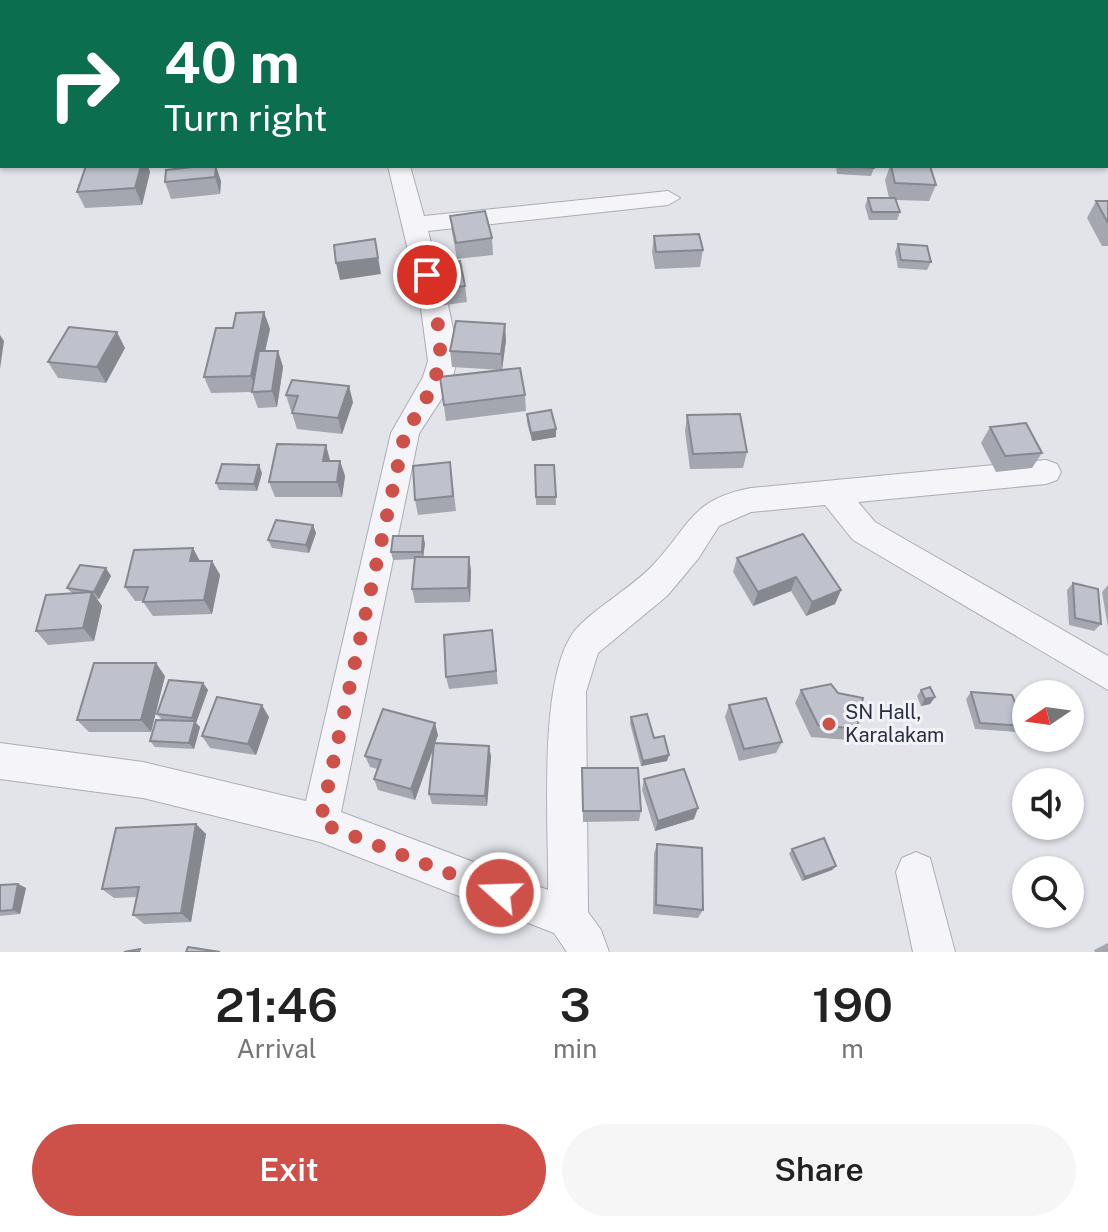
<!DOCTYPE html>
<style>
:root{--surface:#fff;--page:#f6f6f6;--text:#222;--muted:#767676;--accent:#ce5149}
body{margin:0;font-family:"Public Sans",sans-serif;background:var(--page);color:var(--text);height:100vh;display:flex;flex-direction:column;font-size:30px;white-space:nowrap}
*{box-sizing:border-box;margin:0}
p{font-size:26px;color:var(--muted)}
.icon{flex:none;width:44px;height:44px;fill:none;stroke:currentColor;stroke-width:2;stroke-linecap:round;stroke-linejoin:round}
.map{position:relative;height:952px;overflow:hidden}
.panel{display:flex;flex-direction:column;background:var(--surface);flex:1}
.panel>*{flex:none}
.hud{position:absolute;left:0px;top:0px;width:1108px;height:168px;box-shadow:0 2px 6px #0004;background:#0b6e4f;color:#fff;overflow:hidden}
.needle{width:52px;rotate:257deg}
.fabs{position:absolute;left:1012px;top:680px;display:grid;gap:16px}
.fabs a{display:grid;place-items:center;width:72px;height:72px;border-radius:50%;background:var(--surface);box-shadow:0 2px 6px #0004;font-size:40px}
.pin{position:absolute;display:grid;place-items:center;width:68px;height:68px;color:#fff;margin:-34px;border:4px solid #fff;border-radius:50%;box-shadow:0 2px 8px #0007}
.me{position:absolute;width:88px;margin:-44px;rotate:290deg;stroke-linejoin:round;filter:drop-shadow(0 0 6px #0008)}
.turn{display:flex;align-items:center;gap:28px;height:168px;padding:0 32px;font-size:36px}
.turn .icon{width:104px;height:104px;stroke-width:2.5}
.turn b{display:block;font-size:56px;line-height:68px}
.eta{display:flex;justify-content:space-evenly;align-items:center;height:136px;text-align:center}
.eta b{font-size:48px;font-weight:600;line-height:56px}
.primary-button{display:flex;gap:16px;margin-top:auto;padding:16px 32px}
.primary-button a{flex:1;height:92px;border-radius:48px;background:var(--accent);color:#fff;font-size:32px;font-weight:600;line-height:92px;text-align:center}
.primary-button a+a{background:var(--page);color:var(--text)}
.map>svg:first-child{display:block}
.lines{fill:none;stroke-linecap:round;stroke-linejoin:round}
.street-casing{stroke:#abadb8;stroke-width:2}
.street{fill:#f5f5f9;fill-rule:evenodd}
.wall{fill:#a4a7b0}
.shaded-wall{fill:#868890}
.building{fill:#bfc2cd;stroke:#868890;stroke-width:2}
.route{stroke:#ce5149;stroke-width:14;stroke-dasharray:0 25.2}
.poi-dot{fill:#ce5149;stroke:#f2f3f8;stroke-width:3}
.labels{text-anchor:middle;stroke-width:6;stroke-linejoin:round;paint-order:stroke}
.poi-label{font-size:20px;fill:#2a2e42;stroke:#f2f3f8;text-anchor:start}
</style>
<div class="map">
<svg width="1108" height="952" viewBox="0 0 1108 952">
<rect width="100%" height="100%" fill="#e2e4ea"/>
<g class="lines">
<!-- street casing -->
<g class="street-casing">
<path id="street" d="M1106 131 1108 132V147L1106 146Z
M388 166H410L424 216 668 191 680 198 668 205 428 231C437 267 457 325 456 361 455 385 431 413 419 434L341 812 548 890C549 825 538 689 571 636 584 614 634 587 654 564 691 524 692 499 751 488L1046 460 1057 464 1061 472 1057 480 1046 484 858 502 875 522 1108 656V690L853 540 825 505 751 512 719 526 698 559 667 596 598 653 586 692 588 912 601 930 609 952H567L554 933 320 842 143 798 0 779V743L143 762 306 801 391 433 423 377 428 361 420 301Z
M916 852 930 858 955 952H913L896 872 902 858Z"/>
</g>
<!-- street -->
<use href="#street" class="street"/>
</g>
<!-- wall -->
<path class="wall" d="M259 0H294L293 2H264Z
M723 0H766L779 2H725Z
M0 56H2V87H0Z
M1106 142 1108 145V167L1086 168 1085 166H1106Z
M202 166 221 181 220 194 171 199 165 182Z
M836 166H874V168L871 176 837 174Z
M890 166H930L936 185 929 201 896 200 900 212 897 220H869L865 206 868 198H889L885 180Z
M150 172 142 205 85 208 77 192Z
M1096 201H1108V246H1102L1087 218Z
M450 216 492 238 493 255 457 259 452 232Z
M654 236 703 250 700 267 655 269 652 252Z
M898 244 931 262 927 270 898 268 895 252Z
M431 265 465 286 467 302 438 306Z
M233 328 270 329 265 351H278L283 367 277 407 258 408 252 392 211 393 204 377Z
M506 340 502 370 452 367 450 351Z
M125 348 106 383 58 378 48 362Z
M440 377 525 395 526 411 446 421Z
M286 395 353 402 342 434 297 429 292 413V411H291Z
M527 414 556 429V437L532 441 527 422Z
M687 415 747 452 743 468 690 469 685 431Z
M990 427 1042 453 1032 468 996 472 981 443Z
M340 461 345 476 342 497H275L269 482Z
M535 465H554L556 505H536Z
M262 473 257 491 219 490 216 483Z
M452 477 456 511 418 515 415 500Z
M313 525 316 533 309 553 272 548 268 540Z
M425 543 423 557H469L471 571 470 602 415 603 412 589 415 559 393 560 391 552Z
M737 558 841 590 835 604 806 616 791 591 753 606 733 572Z
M200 561H212L220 575 212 614 153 616 143 602 144 601H135L125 587Z
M111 576 99 599H97L102 606 94 641 48 645 36 631 72 593 67 588Z
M1073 583 1101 624 1094 631 1069 625 1067 590Z
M1108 585V627L1102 592Z
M492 630 498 684 449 689 446 677Z
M165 676 151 732H89L77 720Z
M203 683 208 690 196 723 200 727 194 749 155 747 150 741 162 720 157 714Z
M801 690 857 729 849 740 811 737 795 703Z
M921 690 935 697 930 704 921 706 917 696Z
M971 692 1024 726 1018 732 975 729 966 699Z
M729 705 782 742 776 753 739 761 725 717Z
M269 717 256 755 210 748 202 736Z
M631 717 654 738 667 761 641 766 630 723Z
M438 735 435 743 489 746 491 757 487 806 432 804 429 794 434 747 415 800 378 790 374 779 377 769 370 767 365 756Z
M582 768 641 811 639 821 583 822Z
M644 779 694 819 655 831 642 790Z
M196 824 206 834 191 922 144 924 133 915 137 897 114 898 102 889Z
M657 844 703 910 698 918 653 914 654 854Z
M792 849 836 866 832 870 802 881 789 854Z
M18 884 26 888 20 914 0 916V885Z
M1108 943V952H1095L1094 950Z"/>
<!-- shaded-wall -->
<path class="shaded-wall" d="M736 0H767L766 2H736Z
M141 166H148L150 172 142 205 135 188Z
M216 166 221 181 220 194 215 177Z
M375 239 381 274 340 280 336 263Z
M264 312 270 329 256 392 251 376Z
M505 324 506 340 502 370 501 354Z
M117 332 125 348 106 383 97 367Z
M0 335 4 341 0 369Z
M278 351 283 367 277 407 272 391Z
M349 386 353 402 342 434 338 418Z
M556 429V437L532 441 531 433Z
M326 445 330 460 328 476 323 461Z
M340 461 345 476 342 497 337 482Z
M259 465 262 473 257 491 254 484Z
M313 525 316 533 309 553 306 545Z
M423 536 425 543 423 559 422 552Z
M193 548 201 563 190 561Z
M469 557 471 571 470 602 468 588Z
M212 561 220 575 212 614 204 600Z
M106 568 111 576 99 599 94 592Z
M796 577 791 591 753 606 758 592Z
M841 590 835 604 806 616 812 602Z
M92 592 102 606 94 641 83 628Z
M156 663 165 676 151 732 141 720Z
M203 683 208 690 196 723 200 727 194 749 189 743 195 722 192 718Z
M935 697 930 704 921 706 925 699Z
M262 705 269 717 256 755 248 744Z
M435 723 438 735 415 800 411 789Z
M489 746 491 757 487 806 485 796Z
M669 755 667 761 641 766 643 761Z
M698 808 694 819 655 831 658 821Z
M196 824 206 834 191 922 181 913Z
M836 866 832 870 802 881 805 877Z
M18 884 26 888 20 914 13 910Z"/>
<!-- building -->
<path class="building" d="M111 0H154L153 2H110Z
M264 0H278V2H264Z
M517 0H541V1L517 2Z
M646 0H689L688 2H646Z
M778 0 779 2H750Z
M0 56H2V70H0Z
M1106 142 1108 145V159H1106Z
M86 166H141L135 188 77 192Z
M202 166H216L215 177 165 182 166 170Z
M847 166H874V168Z
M891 166H930L936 185 895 183Z
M868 198H895L900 212H872Z
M1096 201H1108V223Z
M485 211 492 238 456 243 450 216Z
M699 234 703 250 656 252 654 236Z
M375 239 378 258 336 263 334 245Z
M898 244 927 246 931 262 901 260Z
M460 261 465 286 436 290 431 265Z
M264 312 251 376 204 377 216 328H233L236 313Z
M456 321 505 324 501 354 450 351Z
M69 327 117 332 97 367 48 362Z
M259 351H278L272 391 252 392Z
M520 368 525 395 444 405 440 377Z
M292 380 349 386 338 418 292 413 298 396 286 395Z
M551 410 556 429 531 433 527 414Z
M740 414 747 452 693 454 687 415Z
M1026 423 1042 453 1005 456 990 427Z
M277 444 326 445 323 461H340L337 482H269Z
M450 462 453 496 415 500 413 466Z
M222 464 259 465 254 484 216 483Z
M535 465H554L556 497H536Z
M276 520 313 525 306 545 268 540Z
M803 534 841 590 812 602 796 577 758 592 737 558Z
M393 536H423L422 552H391Z
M193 548 190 561H212L204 600 143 602 148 587H125L134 550Z
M415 557H469L468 588 412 589Z
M80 565 106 568 94 592 67 588Z
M1073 583 1098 589 1101 624 1075 618Z
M92 592 83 628 36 631 46 595Z
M492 630 496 671 446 677 444 635Z
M94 663H156L141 720H77Z
M169 680 203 683 192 718 157 714Z
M831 684 838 693 863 698 857 729 818 725 801 690Z
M930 687 935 697 925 699 921 690Z
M971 692 1012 695 1024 726 980 723Z
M217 697 262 705 248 744 202 736Z
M766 698 782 742 744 749 729 705Z
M383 709 435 723 411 789 374 779 381 760 365 756Z
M647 714 654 738 664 736 669 755 643 761 631 717Z
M156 720 195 721 189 743 150 741Z
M434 743 489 746 485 796 429 794Z
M582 768H638L641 811H583Z
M684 769 698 808 658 821 644 779Z
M196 824 181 913 133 915 139 887 102 889 116 828Z
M824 838 836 866 805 877 792 849Z
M657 844 702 848 703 910 656 905Z
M18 884 13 910 0 911V885Z
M188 947 220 952H186Z
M140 949 139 952H124Z"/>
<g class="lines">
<!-- route -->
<path class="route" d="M427 275C445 351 450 366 405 433L320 823 500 893"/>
</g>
<!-- markers -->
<circle class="poi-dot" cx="829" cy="724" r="8"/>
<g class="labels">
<!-- poi labels -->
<g class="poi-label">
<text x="845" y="719">SN Hall,<tspan x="845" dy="23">Karalakam</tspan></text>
</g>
</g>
</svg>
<div class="fabs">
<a><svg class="needle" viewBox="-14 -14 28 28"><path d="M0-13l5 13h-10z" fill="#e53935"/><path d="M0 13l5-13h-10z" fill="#767676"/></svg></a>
<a><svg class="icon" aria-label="sound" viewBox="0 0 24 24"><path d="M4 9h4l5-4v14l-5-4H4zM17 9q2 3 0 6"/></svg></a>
<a><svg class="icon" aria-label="search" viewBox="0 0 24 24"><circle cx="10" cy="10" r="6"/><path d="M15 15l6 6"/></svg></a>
</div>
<div class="pin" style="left:427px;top:275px;background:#d93025"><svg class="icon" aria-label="arrive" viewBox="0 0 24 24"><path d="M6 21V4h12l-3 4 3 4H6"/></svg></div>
<svg class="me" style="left:500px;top:893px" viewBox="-20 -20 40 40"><circle r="17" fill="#ce5149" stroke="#fff" stroke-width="3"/><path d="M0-11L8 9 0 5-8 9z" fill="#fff"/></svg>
<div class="hud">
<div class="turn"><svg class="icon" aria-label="right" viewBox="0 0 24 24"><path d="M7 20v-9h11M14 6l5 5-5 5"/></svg><div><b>40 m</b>Turn right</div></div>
</div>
</div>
<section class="panel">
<div class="eta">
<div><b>21:46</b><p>Arrival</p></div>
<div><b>3</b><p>min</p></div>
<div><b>190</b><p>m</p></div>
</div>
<div class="primary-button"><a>Exit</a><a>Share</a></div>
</section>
